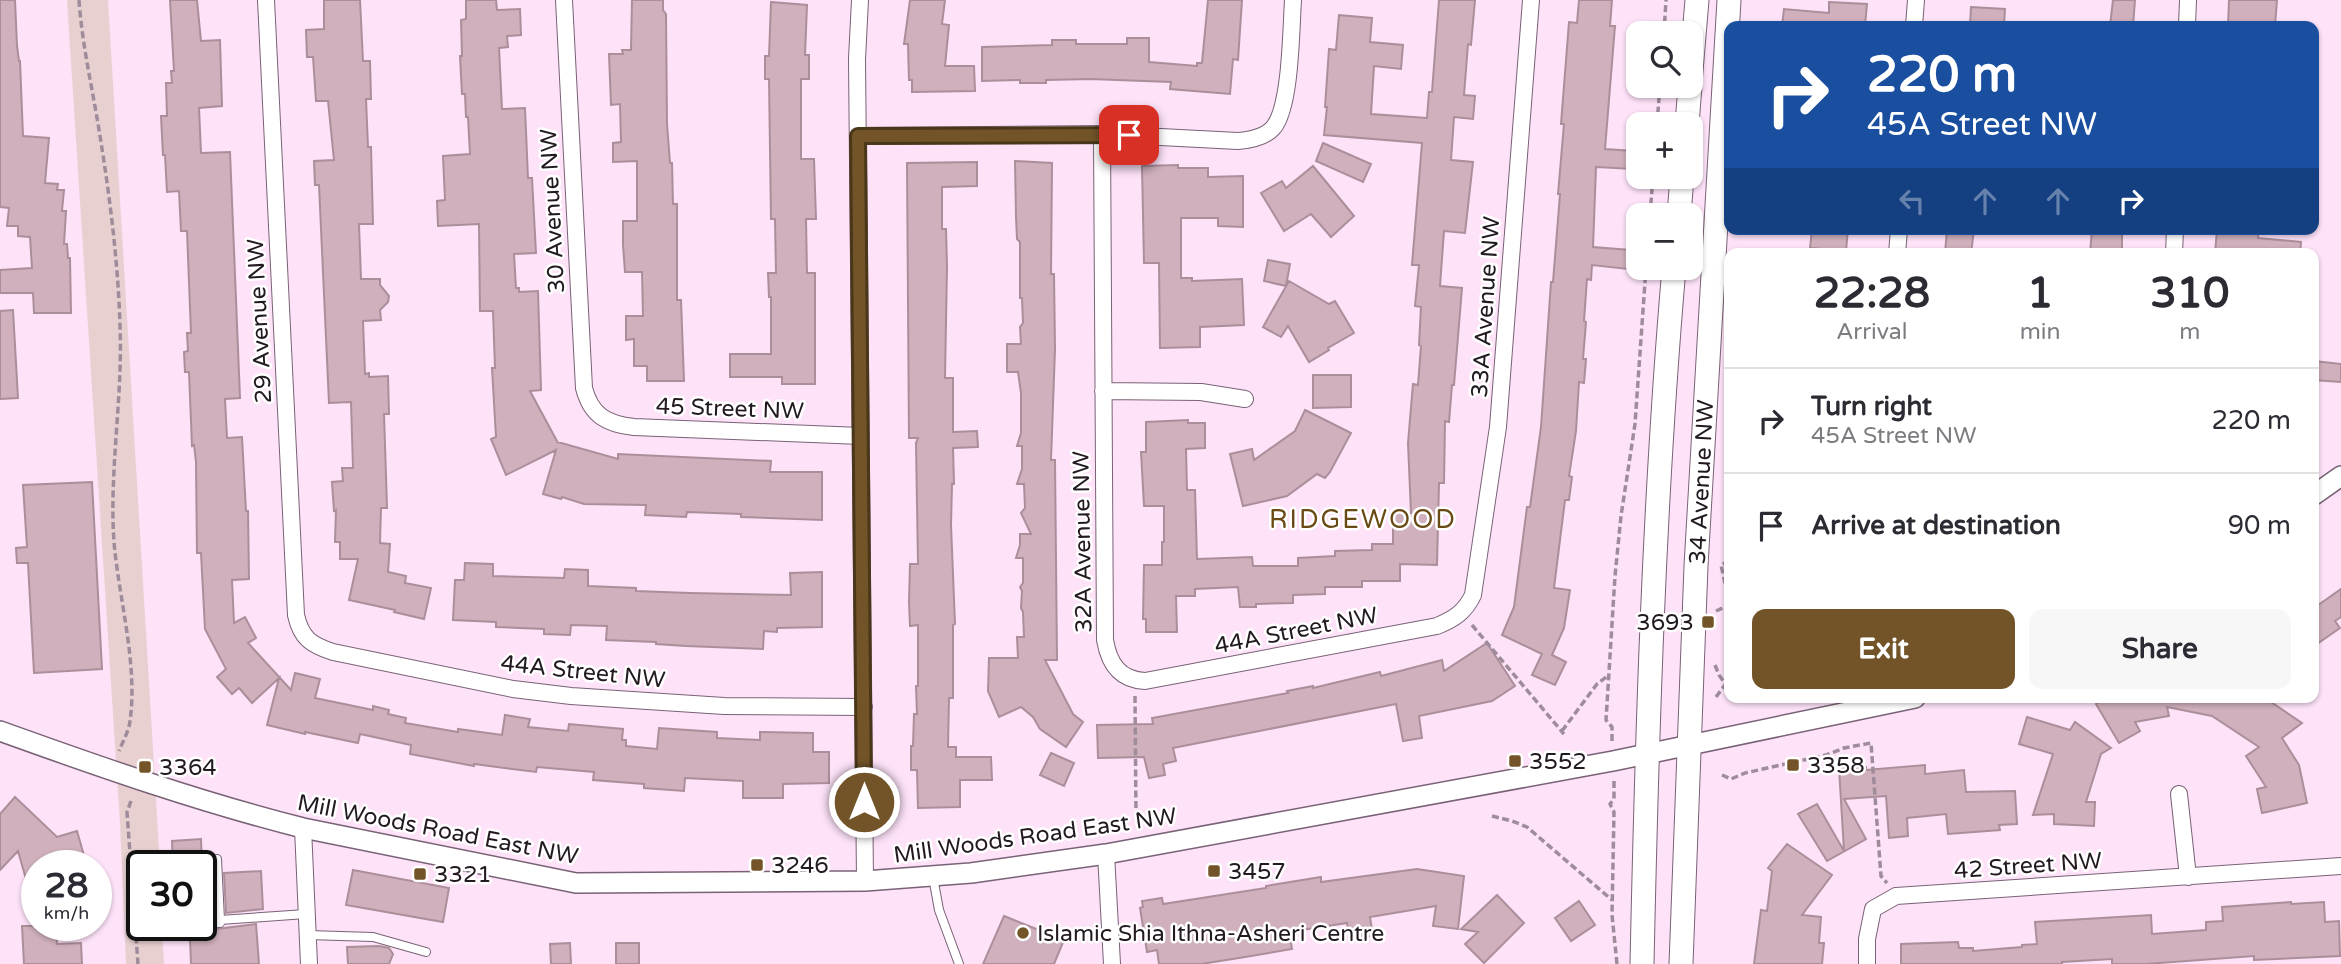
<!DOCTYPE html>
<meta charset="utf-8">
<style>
:root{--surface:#fff;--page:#f7f7f7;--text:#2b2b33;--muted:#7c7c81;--line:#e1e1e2;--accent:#725428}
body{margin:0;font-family:"Varela Round",sans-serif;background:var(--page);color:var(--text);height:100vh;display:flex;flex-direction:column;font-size:26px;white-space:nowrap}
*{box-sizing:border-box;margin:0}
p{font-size:23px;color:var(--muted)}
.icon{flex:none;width:38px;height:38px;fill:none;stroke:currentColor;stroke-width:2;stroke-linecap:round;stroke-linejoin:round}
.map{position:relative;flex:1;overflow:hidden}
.side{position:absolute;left:1724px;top:248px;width:595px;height:455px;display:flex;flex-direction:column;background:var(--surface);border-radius:14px;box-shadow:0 2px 5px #0004}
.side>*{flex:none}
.hud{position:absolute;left:1724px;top:21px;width:595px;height:214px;border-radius:14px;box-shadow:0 2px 5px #0004;background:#1a4fa0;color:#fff;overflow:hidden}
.buttons{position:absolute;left:1626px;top:21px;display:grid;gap:14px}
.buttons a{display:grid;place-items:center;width:77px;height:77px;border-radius:14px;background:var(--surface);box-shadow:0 2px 5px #0004;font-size:35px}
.speed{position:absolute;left:21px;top:850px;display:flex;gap:14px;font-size:35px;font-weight:700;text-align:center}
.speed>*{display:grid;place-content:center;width:91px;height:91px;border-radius:50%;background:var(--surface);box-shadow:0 2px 5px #0004;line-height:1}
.speed small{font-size:18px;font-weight:400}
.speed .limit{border:4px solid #111;border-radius:10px;background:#fff;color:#111}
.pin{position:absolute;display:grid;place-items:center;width:60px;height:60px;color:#fff;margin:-30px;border-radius:14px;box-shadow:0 4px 10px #0006}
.me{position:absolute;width:77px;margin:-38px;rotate:0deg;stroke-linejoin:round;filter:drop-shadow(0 0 5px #0008)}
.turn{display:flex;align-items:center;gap:24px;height:147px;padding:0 28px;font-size:32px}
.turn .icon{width:91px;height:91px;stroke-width:2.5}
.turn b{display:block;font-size:49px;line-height:60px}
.lanes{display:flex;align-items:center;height:66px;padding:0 28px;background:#0003;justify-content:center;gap:35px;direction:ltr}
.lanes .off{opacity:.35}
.eta{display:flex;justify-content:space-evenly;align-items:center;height:119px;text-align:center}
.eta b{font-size:42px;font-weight:800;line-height:49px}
.button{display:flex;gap:14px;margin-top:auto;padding:14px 28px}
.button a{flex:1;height:80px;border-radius:14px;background:var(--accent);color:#fff;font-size:28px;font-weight:800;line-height:80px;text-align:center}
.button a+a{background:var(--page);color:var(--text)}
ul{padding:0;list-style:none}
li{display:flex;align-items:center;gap:21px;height:105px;padding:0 28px;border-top:2px solid var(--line)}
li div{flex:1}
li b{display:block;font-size:26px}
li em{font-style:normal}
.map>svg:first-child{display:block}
.green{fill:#e8d0d1}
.building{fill:#cfb0bc;stroke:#ac8e9a;stroke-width:2}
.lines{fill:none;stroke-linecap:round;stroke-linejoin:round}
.service-casing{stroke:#796275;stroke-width:10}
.minor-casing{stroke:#796275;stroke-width:18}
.tertiary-casing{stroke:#796275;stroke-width:22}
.secondary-casing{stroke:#796275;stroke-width:25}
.path{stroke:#9f8c9b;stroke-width:3.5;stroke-dasharray:7 3.5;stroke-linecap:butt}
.service{stroke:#fff;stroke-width:8}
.minor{stroke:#fff;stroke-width:16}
.tertiary{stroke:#fff;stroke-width:19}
.secondary{stroke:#fff;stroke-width:23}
.route-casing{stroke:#4a371a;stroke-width:18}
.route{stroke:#725428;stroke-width:12}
.poi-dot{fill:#725428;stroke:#fff;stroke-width:2.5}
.labels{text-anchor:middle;stroke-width:5;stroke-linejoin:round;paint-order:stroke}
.street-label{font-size:23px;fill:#231921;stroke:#fff}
.poi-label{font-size:23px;fill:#231921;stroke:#fff;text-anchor:start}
.quarter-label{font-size:26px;letter-spacing:2px;fill:#694914;stroke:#fff}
</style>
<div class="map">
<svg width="2341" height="964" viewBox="0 0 2341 964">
<rect width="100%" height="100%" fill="#fde2f8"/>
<!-- green -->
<path class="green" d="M67 0H108L160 866H142V926H162L164 964H126L120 823Z"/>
<!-- building -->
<path class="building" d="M0 0H15L17 46 19 61H20L23 136 49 138 45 183 58 184 57 190H64L62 211H66L64 244H67L68 258H70L71 313H34L33 293H0V270L32 268 30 237 18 236V226H7L9 208 0 207Z
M170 0H197L201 41 220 40 222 106 199 108 201 153 230 152 240 398 225 399 227 438 242 437 246 511H248L249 579 232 580 234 623 245 617 256 638 248 643 291 690 295 673 320 679 315 698 373 710V706L389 710 388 714 406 718 405 723 458 732V729L502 735 505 715 530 719 528 727 568 731 569 724 623 729 622 740H626V746L657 749 659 728 717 732V738L760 740V732L813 733V752H829V783L783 784V798H743V781L685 778 684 791 644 788V784L593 780 594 772 537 767 536 772 474 764V766L410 754 411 745 360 734 358 743 305 732V734L267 725 279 678 252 703 239 688 232 694 217 677 226 669 205 629 201 553H197L196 462 194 445 192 446 189 372H185L184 352 188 351 187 333H191L187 231H181L179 191 167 192 165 155H163L161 116H167L166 83H172L171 71H174Z
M324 0H360L363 61H370L371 99H366L368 147H371L373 224H359L361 279H380V285L389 296 388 302 380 310 381 320 363 321 365 374 369 373V377L388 376 389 414H384L387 508H381L380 543 390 544 388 572 406 576 405 583 431 588 424 619 394 612 395 610 349 600 358 559H340V542H335L336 510 334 511 332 482 343 481 342 468H353L351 402 329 403 319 185H315L314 161 334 160 328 101H316L313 57H307L306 30 324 29Z
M466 0H496L497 10 520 9 521 35 507 36 508 47 499 48 502 109 525 108 528 178H532L536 253 514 254 516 288H519V292L538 291 541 390 530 391 558 443V442L618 459V454L771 461 770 472H822V520L741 517V514L687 512 686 517 645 515 646 505 584 504 562 497 561 499 543 494 556 450 506 475 491 439 496 437 492 368H495L493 311H480L479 224 438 226 437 201 445 200 443 156 470 154 468 117H466L465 94H462L460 56H462L461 20 466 19Z
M632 0H663V10L666 14 667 124 670 163H672L673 204H677V300H681L684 381H647V366H634V339L626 340V316H643L642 272H625L623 245V221H637V161L613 162V143L621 142 620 104 611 105 609 54H623L622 50H631Z
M910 0H945L942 24 949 25 945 66H974L975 91 912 92V80H909L908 44H904Z
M1208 0H1242L1238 60 1233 59 1230 94 1170 89 1171 82 1090 79 1046 80V83H1020V80L982 81V47L1052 45V40H1076V44H1127V38H1149V62L1197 66V63H1202Z
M1439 0H1475L1471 45 1468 44 1464 95 1475 96 1473 119 1454 117 1451 160 1473 162 1465 233 1444 231 1440 286 1462 288 1454 385H1452L1449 422 1445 421 1444 483H1439L1437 565 1400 564V581H1362V587H1325V594L1293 595V603L1256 604V607H1240L1238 587 1195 589V596H1176L1177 632H1146V619H1143L1144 565H1162V542H1164V506H1144L1141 452H1146V422L1188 420V423H1205V448L1186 449 1187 490H1195L1197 559 1252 557 1253 566H1298V558L1335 556V551L1372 550V544H1393V513H1411L1408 443 1413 384 1418 385 1421 346 1419 345 1421 307 1415 306 1419 265H1412L1422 143 1324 135 1327 107H1325L1329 49 1336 50 1339 15 1372 18 1370 42 1403 45 1401 69 1374 66 1371 114 1427 118 1429 92H1432Z
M1579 0H1612L1610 26H1615L1605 149 1634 151 1633 169 1596 167 1593 247 1630 250 1628 269 1592 265 1591 280 1587 279 1584 321 1586 322 1583 359H1586L1584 383 1579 382 1576 431 1569 476 1572 477 1569 500H1565L1554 588 1570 590 1564 628 1552 655 1566 662 1555 685 1532 675 1542 654 1502 635 1514 607 1527 507H1530L1541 427 1551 282H1553L1560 194H1558L1564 124H1561L1569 22 1577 23Z
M2113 0H2135L2133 26H2110Z
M2229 0H2277L2275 26H2228Z
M771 2 807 5 805 55H809V79H801V159H814L816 219H806L807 273H815V384H782V377H730V354H771V297H769L768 273H776L775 219H771L769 79H765V56H769Z
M1829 2 1867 4 1865 26H1782L1784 9 1829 13Z
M1971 7 2005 9 2004 26H1970Z
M1323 143 1371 164 1363 182 1316 161Z
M1015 161 1052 163 1051 274H1054L1055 349 1051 460H1055L1057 660H1045L1073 714 1083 722 1066 747 1040 729 1033 717 1021 707 999 717 988 691 989 658H1018L1017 637H1024L1023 612 1021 608 1022 591 1020 587 1023 583V558H1016L1020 545V534H1031L1021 513 1025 508 1024 484H1017L1022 469V446H1017L1021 433V393L1018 372H1007V344H1021L1020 327 1023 323 1022 298H1020V242L1017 239 1016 217Z
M977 162V186L942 187V229H946L947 266 945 378H953V432L977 431 978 447 953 448 954 484H952L951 525 955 624 953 625V698H949L948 747H956V757H991L992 780H960V807L918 808 917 770H911V746H913L914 714H917L916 686H918V625L910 626 909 602 910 564H918L916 443 918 438H909L907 163Z
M1178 165V168H1208V177L1243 176V227L1218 226V218H1181V278H1192V281L1242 279 1244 325 1200 327V347L1160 348 1159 263H1144L1142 166Z
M1313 166 1354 216 1331 237 1311 214 1284 231 1261 193 1282 181 1286 188Z
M1812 229H1848L1846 251 1810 248Z
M1947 229H1974L1971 254H1945Z
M2092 229H2122V254H2090Z
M2217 229H2259L2258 238 2301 242 2300 254H2215Z
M1268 260 1290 264 1286 286 1264 281Z
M1289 281 1329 304 1335 301 1354 333 1328 348 1329 350 1309 362 1288 326 1281 337 1263 327Z
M13 310 18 398 0 399V311Z
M2314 361 2341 364V382L2314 380Z
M1313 375H1351V407L1313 408Z
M1305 410 1351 433 1330 472 1325 478 1317 474 1287 496 1243 506 1230 454 1252 449 1254 460 1295 431Z
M92 482 102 669 34 673 28 563H17L16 548 27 547 23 485Z
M465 563 493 564V576L564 578 565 569 588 570V586L636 588V591L690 593 791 595 790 573 822 572V627L777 628V632L764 631 763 649 686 646 656 644V642L606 640 607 626 571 625 570 635 544 634V629L496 627V622L453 620 455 580H464Z
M2341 589V617L2335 621 2340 628 2314 646V608Z
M1487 643 1515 686 1492 701 1419 716 1422 738 1403 741 1396 704 1173 748 1176 761 1163 764 1165 775 1149 778 1144 757 1098 758 1097 725 1153 724 1152 718 1288 693 1287 691 1313 686V688L1380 672 1381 676 1442 660 1444 671Z
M2105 698H2265L2302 723 2282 738 2299 765 2307 803 2262 813 2257 789 2266 787 2246 756 2259 747 2212 716 2167 707 2169 716 2135 722 2140 731 2119 743 2096 704Z
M2027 717 2070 730 2075 722 2111 748 2101 754 2086 802H2095L2094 826 2054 824V814L2033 815 2053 754 2019 744Z
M1051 753 1074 763 1064 786 1040 775Z
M1925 765V774L1964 770 1966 792 2015 791 2017 824 1999 825 2000 830 1948 834 1946 814 1907 818 1908 836 1889 838 1886 796 1844 799 1866 839 1827 861 1798 814 1817 804 1844 851 1839 768 1866 767V770Z
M15 797 57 837 77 831 87 866H37V900H32L18 851 0 870V814Z
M201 839 202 866H173L172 841Z
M1787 844 1832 875 1802 915 1821 917 1819 943H1824L1822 964H1754L1761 910 1767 911 1772 871 1768 868Z
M1417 869 1464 876 1458 929 1433 926 1436 906 1370 917 1373 936 1350 939 1347 923 1289 932 1292 949 1239 958 1201 964H1159L1157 950 1147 952 1140 908 1143 907 1142 901 1162 898 1163 904 1266 888V886L1321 877V882Z
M353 870 449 888 443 922 346 905Z
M261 871 263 909 226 913 224 873Z
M211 873 213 917H201V874Z
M1497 895 1524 923 1484 963 1465 944 1478 932 1461 929Z
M1579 901 1595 925 1571 941 1555 918Z
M2291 902V904L2324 902 2325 922 2339 921 2340 956 2254 960V956L2146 964H2112V959L2062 962V964H1901V944L1958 942 1959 948H1973V951L2022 947V945L2037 944 2035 922 2151 915 2152 934 2206 930V922L2223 921 2222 907Z
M1004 916 1064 940 1054 964H983Z
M256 924 259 964H191L190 938 198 937 201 931Z
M22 926H56L57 944 81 943 82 964H24Z
M570 943 571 964H551L550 944Z
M616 943H639V964H616Z
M379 946 389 948 393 954 389 964H348L347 947Z"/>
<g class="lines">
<!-- service casing -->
<g class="service-casing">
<path id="service" d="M217 859 220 920
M933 877 939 910 959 964
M201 924 220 923V920L306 914
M308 935 373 937 426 952"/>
</g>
<!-- minor casing -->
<g class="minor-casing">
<path id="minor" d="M266 0 296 615C301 638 311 645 333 652L513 689 571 696 724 706 864 707
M564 0 584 388C591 415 606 424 634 427L861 436
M860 0 857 59 865 881
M1914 26 1916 0
M2187 26 2188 0
M1102 134 1105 640C1109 663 1119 680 1145 681L1437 626C1454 619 1465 612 1473 595L1498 427 1531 0
M858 136 1102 134 1238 141C1250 140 1265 137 1273 128 1291 108 1291 29 1293 0
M1897 254 1899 229
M2174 254 2175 229
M1103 391 1201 392 1245 399
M2179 794 2188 877
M303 828 309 964
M1106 854 1112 964
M1867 964V939L1873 909 1896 896 2341 866"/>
</g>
<!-- tertiary casing -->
<g class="tertiary-casing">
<path id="tertiary" d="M2314 495 2341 476
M0 731C100 767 200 802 303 828L576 883 865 881 971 873 1106 854 1613 761 1915 698"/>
</g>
<!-- secondary casing -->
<g class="secondary-casing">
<path id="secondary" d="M1690 83 1697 0
M1687 124 1690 86
M1679 215 1682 177
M1642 964C1647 732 1654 499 1674 268
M1681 964 1696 566 1729 0"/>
</g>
<!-- path -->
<path class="path" d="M79 0C82 45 93 91 100 136 110 198 118 262 120 325 123 398 109 470 114 542 119 600 138 664 130 721 129 731 123 741 119 751
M1664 33 1666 0
M1657 124 1660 86
M1650 215 1653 177
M1729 561 1721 565 1729 601
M1716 611 1729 605
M1472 625 1564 734
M1715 665 1719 675 1729 689
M1135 696 1136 816
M1716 697 1725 685
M1562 731 1597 684 1609 675
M1612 741V727L1606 720 1615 576 1621 516 1635 424 1646 268
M1722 775 1731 779 1745 773 1826 755 1844 748 1871 743 1881 876 1887 883
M1614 781V799L1610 804 1614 812 1612 915 1617 964
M131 801 127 812 138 964
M1492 816 1512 821 1527 827 1612 900"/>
<!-- service -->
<use href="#service" class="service"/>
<!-- minor -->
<use href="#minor" class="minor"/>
<!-- tertiary -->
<use href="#tertiary" class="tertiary"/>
<!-- secondary -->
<use href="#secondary" class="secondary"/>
</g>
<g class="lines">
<!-- route casing -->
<g class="route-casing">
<path id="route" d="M864 802 858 136 1129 135"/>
</g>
<!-- route -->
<use href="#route" class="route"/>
</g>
<!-- markers -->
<g class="poi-dot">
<rect x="1701" y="615" width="14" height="14" rx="3.5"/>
<rect x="1508" y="754" width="14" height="14" rx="3.5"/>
<rect x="1786" y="758" width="14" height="14" rx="3.5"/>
<rect x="138" y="760" width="14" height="14" rx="3.5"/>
<rect x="750" y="858" width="14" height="14" rx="3.5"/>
<rect x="1207" y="864" width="14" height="14" rx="3.5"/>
<rect x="413" y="867" width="14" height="14" rx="3.5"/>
<circle cx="1023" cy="933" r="7"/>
</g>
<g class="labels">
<!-- street labels -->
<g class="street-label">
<text transform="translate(552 211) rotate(-93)" y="8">30 Avenue NW</text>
<text transform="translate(1485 307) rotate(-86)" y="8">33A Avenue NW</text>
<text transform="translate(259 321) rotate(-93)" y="8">29 Avenue NW</text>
<text transform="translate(730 408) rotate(2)" y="8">45 Street NW</text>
<text transform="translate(1701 482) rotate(-87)" y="8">34 Avenue NW</text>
<text transform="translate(1082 542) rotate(-91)" y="8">32A Avenue NW</text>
<text transform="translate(1296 630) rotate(-11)" y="8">44A Street NW</text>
<text transform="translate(583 671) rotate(6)" y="8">44A Street NW</text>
<text transform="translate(438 829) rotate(11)" y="8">Mill Woods Road East NW</text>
<text transform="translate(1035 835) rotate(-8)" y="8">Mill Woods Road East NW</text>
<text transform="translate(2028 865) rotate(-4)" y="8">42 Street NW</text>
</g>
<!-- poi labels -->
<g class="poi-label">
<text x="1694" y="630" text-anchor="end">3693</text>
<text x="1529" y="769">3552</text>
<text x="1807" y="773">3358</text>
<text x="159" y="775">3364</text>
<text x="771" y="873">3246</text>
<text x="1228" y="879">3457</text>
<text x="434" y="882">3321</text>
<text x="1037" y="941">Islamic Shia Ithna-Asheri Centre</text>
</g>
<!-- quarter labels -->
<g class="quarter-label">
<text x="1363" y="528">RIDGEWOOD</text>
</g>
</g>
</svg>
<div class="buttons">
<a><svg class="icon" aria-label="search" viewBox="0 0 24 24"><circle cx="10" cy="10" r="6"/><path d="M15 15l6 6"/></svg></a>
<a>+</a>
<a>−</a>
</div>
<div class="speed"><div>28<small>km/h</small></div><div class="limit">30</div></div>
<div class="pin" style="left:1129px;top:135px;background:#d93025"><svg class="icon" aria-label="arrive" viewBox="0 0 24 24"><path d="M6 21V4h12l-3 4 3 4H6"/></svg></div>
<svg class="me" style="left:864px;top:802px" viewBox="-20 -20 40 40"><circle r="17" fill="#725428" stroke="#fff" stroke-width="3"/><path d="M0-11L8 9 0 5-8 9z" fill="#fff"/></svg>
<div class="hud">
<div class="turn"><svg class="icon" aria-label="right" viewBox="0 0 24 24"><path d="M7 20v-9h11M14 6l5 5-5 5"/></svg><div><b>220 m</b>45A Street NW</div></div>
<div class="lanes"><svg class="icon off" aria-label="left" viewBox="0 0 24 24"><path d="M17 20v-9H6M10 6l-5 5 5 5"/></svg><svg class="icon off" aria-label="ahead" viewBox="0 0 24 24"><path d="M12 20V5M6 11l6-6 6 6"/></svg><svg class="icon off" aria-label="ahead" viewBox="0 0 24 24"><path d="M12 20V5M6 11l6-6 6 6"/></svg><svg class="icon" aria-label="right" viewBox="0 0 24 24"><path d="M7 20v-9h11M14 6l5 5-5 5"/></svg></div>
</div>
<section class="side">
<div class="eta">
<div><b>22:28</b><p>Arrival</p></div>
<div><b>1</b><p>min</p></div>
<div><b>310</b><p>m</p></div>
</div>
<ul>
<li><svg class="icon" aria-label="right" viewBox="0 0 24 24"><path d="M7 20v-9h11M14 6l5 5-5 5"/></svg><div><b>Turn right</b><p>45A Street NW</p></div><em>220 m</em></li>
<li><svg class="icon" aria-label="arrive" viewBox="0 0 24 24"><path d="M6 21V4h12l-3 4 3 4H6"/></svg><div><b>Arrive at destination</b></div><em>90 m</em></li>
</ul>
<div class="button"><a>Exit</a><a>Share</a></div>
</section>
</div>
